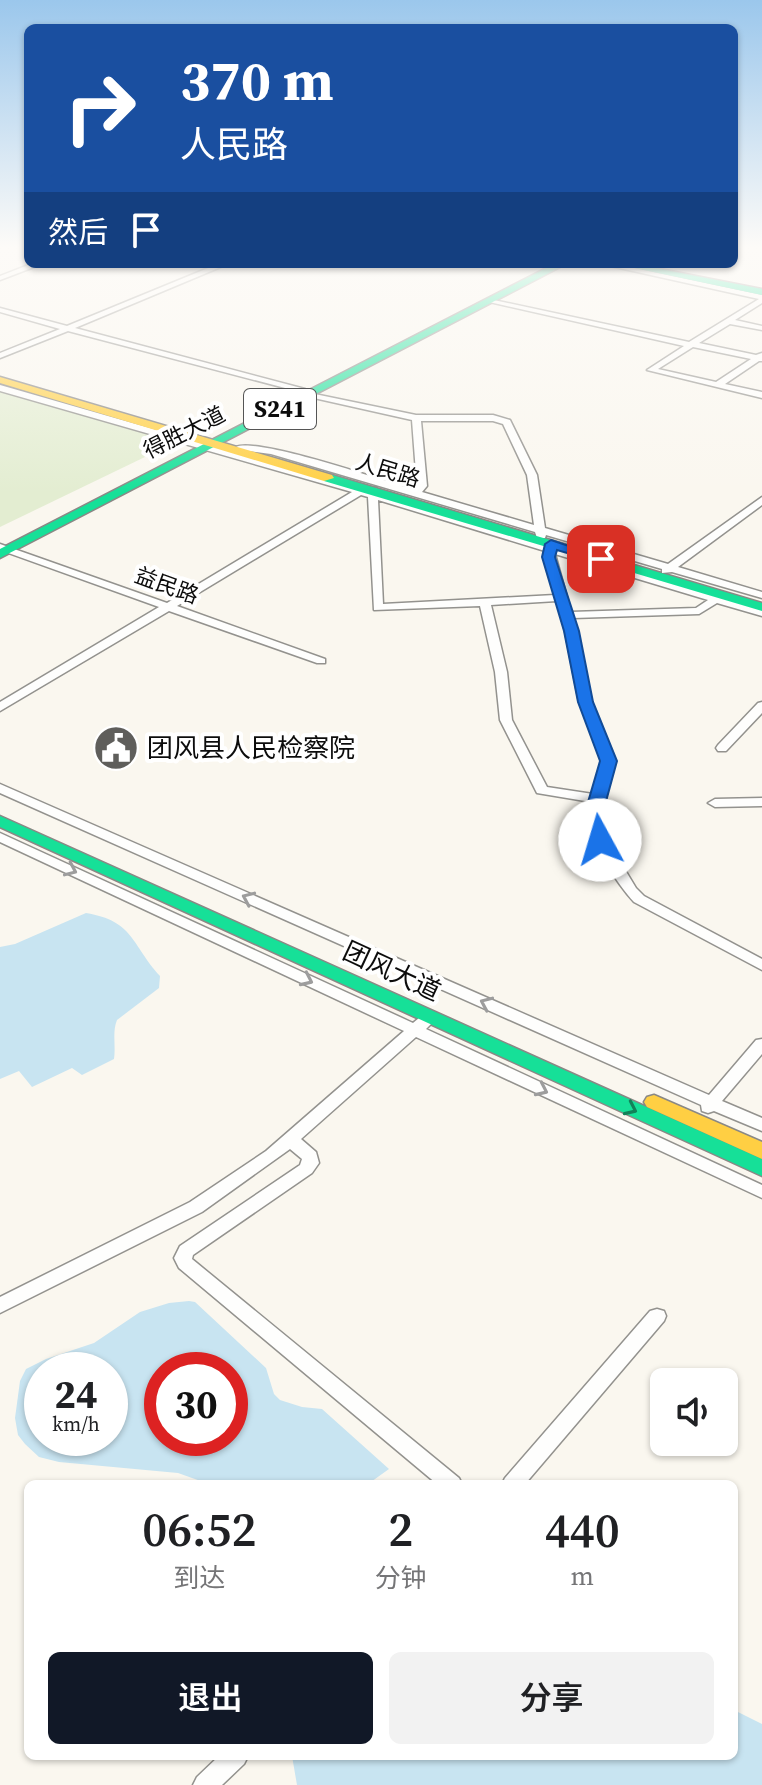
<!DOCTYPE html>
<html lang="zh">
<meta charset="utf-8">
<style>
:root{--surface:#fff;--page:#f2f2f2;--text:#202124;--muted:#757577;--accent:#111827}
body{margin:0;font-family:"Source Serif 4","Noto Sans SC",serif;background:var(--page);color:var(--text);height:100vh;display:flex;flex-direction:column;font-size:30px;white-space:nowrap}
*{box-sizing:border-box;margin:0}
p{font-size:26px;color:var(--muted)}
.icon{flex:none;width:44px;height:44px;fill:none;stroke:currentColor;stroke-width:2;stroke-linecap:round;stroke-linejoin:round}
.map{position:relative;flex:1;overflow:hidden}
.panel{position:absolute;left:24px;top:1480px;width:714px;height:280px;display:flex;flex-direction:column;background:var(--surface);border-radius:12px;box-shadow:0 2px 6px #0004}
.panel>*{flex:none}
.banner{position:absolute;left:24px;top:24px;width:714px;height:244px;border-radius:12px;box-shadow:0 2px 6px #0004;background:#1a4fa0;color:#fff;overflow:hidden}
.controls{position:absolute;left:650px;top:1368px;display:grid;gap:16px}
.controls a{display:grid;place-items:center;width:88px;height:88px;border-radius:12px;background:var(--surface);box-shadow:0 2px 6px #0004;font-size:40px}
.speed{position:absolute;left:24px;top:1352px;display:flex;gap:16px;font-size:40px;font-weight:700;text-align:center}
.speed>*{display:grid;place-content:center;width:104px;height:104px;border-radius:50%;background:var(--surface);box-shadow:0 2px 6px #0004;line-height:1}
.speed small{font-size:20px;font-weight:400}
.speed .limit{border:12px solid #d22;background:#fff;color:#111}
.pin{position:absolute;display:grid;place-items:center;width:68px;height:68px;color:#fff;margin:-34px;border-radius:16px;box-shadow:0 4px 12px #0006}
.me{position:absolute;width:88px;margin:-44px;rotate:354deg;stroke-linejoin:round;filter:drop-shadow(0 0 6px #0008)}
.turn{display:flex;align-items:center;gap:28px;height:168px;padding:0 24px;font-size:36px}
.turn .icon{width:104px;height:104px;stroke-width:2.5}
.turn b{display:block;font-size:56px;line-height:68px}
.then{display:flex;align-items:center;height:76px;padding:0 24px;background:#0003;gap:16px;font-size:30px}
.eta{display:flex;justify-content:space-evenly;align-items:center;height:136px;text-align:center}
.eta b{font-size:48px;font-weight:600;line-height:56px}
.primary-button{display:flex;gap:16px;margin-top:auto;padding:16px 24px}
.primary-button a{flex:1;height:92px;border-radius:12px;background:var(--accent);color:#fff;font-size:32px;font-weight:600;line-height:92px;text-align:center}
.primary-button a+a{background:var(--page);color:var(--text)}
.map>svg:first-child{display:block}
.green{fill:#e3edd1}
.water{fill:#c8e4f1;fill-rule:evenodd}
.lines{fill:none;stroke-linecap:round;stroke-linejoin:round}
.street-casing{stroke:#93928e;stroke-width:3}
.fast-casing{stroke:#8a8885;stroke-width:3}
.slow-casing{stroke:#8a8885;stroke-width:3}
.street{fill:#fefefd;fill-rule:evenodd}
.fast{fill:#16e098;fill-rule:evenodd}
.slow{fill:#ffcf43;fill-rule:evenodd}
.oneway{stroke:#9d9d9d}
.oneway2{stroke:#128159}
.route{fill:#1a73e8;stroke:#114b97;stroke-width:2}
.labels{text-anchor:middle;stroke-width:8;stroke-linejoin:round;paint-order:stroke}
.far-street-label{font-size:22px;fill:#0c0c0c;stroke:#fff}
.shield{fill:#fff;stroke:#555;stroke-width:2}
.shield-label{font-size:24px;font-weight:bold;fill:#0c0c0c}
.poi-label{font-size:26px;fill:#0c0c0c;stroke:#fff;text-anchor:start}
.street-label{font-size:26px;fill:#0c0c0c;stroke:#fff}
</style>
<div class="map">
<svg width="762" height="1785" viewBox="0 0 762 1785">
<rect width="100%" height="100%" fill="#faf7ef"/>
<!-- green -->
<path class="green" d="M0 391 176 442 0 527Z"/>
<!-- water -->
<path class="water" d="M86 913C134 921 131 944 160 976L159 988 117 1020C112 1032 116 1046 114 1059L82 1075 72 1068 32 1087 19 1071 0 1079V947L15 944Z
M189 1301 195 1302 266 1368 274 1394 280 1400 302 1407 322 1409 389 1469 368 1484H209L178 1473 59 1462 39 1457 25 1444 18 1435 15 1418 20 1381 26 1369 46 1359 94 1343 140 1312 169 1303ZM110 1370V1438H42V1370ZM162 1370H230V1438H162Z
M734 1710 762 1724V1785H297L292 1756H734Z"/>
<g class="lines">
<!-- street casing -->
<g class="street-casing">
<path id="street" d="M31 264H42L0 280V276Z
M218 264H228L75 328 305 389V392L416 415H493L510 420 537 475 545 528 668 564 762 497V505L678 567 762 592V598L672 572 662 573V569L546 535 545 538H537L535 532 271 454 241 450 236 447C257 437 385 481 414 490L417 486 412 420 305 396 304 393 68 331 0 358V353L60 329 0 312V308L67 326ZM421 421H493L503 424 527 475 534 525 422 492 427 486Z
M601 264H615L762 295V303L735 320 762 326V330L730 324 699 343 756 355 762 353V361H759L725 384 762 392V398L647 370 684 346 485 301 489 299 689 342 759 299ZM693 347 751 359 716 382 658 369Z
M0 385 359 488H366L368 491 370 488H376L378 494 546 544 547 542H555L556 547 762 610V616L717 603 699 614 573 618 591 702 615 761 600 816 607 840 636 888 644 896 762 959V970L634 902C619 886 585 836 587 814 587 810 589 806 591 802L537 793 500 720 495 672 480 606 374 610 368 497 361 495 177 606 325 659V663H317L169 611 0 711V702L159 607 0 550V544L167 603 352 492 0 391ZM378 500 545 551 544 557 555 595 383 604ZM555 554 708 600 696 608 571 612ZM557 601 565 631 579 702 603 761 593 794 547 787 512 720 507 672 491 605Z
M762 702V713L726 751H718L716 748 718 745 758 703Z
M0 784 709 1095 756 1040 762 1039V1054L722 1101 762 1118V1131L714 1111 708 1113 702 1111 701 1105 0 793Z
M762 798V806L715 807 708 803 715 799Z
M0 833 413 1023 425 1013H435L438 1017 426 1029 762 1185V1198L416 1037 301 1139 316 1152 319 1163 312 1173 193 1255 192 1259 459 1478 462 1484H437L179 1268 174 1258 180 1246 300 1165 302 1159 290 1149 202 1212 0 1313V1297L190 1202 266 1151 404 1031 0 842Z
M657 1309 664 1311 666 1316 664 1321 525 1484H502L505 1478 650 1311Z
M219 1756H248L244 1764 222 1785H193L197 1777Z"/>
</g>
<!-- fast casing -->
<g class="fast-casing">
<path id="fast" d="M554 264H566L0 558V549Z
M616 264H635L762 289V295Z
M324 475H332L762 603V611L324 481Z
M0 816 762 1159V1176L0 827Z"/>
</g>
<!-- slow casing -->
<g class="slow-casing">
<path id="slow" d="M0 377 332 475 334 478 324 481 0 383Z
M654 1095 762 1142V1159L647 1107 644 1102 647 1097Z"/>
</g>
<!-- street -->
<use href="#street" class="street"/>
<!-- fast -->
<use href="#fast" class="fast"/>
<!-- slow -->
<use href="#slow" class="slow"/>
</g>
<!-- one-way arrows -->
<defs><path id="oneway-chevron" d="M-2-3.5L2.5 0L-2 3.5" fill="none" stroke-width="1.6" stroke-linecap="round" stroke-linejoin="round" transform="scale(2)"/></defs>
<g class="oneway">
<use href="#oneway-chevron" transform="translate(71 870) rotate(24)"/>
<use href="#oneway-chevron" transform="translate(248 898) rotate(-156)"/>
<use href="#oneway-chevron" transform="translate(307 980) rotate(25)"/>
<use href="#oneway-chevron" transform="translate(486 1003) rotate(-156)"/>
<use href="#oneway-chevron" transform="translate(542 1090) rotate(25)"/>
</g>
<use class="oneway2" href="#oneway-chevron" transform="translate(631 1109) rotate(25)"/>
<!-- sky -->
<linearGradient id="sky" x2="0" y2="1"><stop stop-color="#9bc7ec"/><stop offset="0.5" stop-color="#fdfbf8"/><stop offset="1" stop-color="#fdfbf8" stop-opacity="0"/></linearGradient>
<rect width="762" height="494" fill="url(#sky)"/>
<!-- route -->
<path class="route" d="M551 540 608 559 601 563 557 550 555 557 579 631 593 702 617 761 602 816 609 840 600 845 591 840 584 816 600 761 578 702 564 631 542 557 545 544Z"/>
<!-- icons -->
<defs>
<g id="civic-disc" transform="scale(2.3)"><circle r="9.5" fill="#5f5e5b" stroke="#fff"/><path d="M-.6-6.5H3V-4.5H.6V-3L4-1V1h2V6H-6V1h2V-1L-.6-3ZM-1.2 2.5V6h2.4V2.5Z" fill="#fff"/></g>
</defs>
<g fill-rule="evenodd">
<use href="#civic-disc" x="116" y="748"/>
</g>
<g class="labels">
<!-- far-street labels -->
<g class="far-street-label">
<text transform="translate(184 432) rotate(-27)" y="8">得胜大道</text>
<text transform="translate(388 470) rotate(17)" y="8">人民路</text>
<text transform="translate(167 585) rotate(20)" y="8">益民路</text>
</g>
<!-- shield labels -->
<rect class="shield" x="244" y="389" width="72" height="40" rx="6"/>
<g class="shield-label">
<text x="280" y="417">S241</text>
</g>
<!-- poi labels -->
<g class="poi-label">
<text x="147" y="757">团风县人民检察院</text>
</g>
<!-- street labels -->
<g class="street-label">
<text transform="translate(392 971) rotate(25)" y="9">团风大道</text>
</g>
</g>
</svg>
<div class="controls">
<a><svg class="icon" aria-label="sound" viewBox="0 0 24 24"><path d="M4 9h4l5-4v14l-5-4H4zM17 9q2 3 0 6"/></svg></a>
</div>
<div class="speed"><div>24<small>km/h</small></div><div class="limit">30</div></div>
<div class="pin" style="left:601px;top:559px;background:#d93025"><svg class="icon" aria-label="arrive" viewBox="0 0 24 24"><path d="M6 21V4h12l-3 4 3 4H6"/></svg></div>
<svg class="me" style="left:600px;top:840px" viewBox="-20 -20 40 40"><circle r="19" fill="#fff"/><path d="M0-13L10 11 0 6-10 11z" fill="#1a73e8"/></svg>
<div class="banner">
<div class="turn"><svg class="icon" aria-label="right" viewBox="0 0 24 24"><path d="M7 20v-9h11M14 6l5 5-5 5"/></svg><div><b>370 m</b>人民路</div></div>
<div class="then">然后<svg class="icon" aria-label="arrive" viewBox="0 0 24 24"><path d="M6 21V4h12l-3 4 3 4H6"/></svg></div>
</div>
<section class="panel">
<div class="eta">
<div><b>06:52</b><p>到达</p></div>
<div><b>2</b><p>分钟</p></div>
<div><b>440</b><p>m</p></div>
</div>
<div class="primary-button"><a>退出</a><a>分享</a></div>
</section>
</div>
